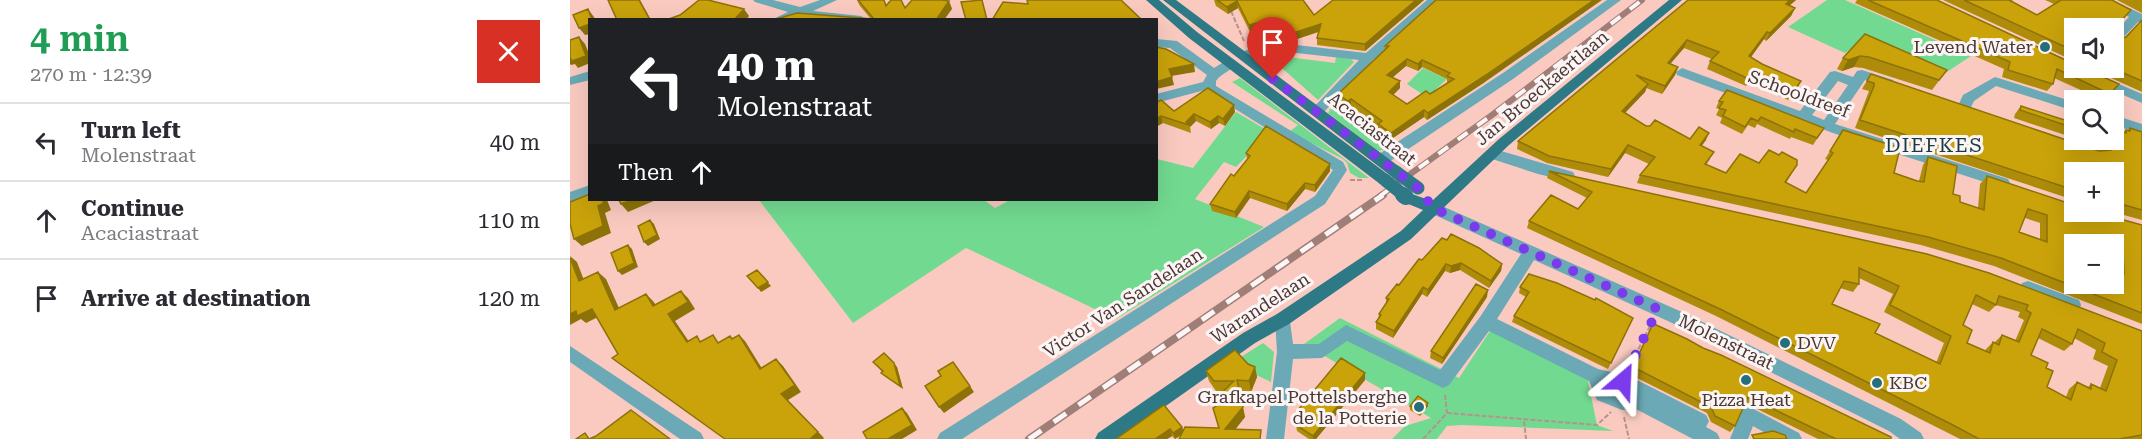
<!DOCTYPE html>
<meta charset="utf-8">
<style>
:root{--surface:#fff;--page:#f7f7f7;--text:#2b2b33;--muted:#7c7c81;--line:#e1e1e2}
body{margin:0;font-family:"Roboto Serif",serif;background:var(--page);color:var(--text);height:100vh;display:flex;flex-direction:column;font-size:22px;white-space:nowrap}
*{box-sizing:border-box;margin:0}
p{font-size:20px;color:var(--muted)}
.icon{flex:none;width:33px;height:33px;fill:none;stroke:currentColor;stroke-width:2;stroke-linecap:round;stroke-linejoin:round}
.map{position:relative;flex:1;overflow:hidden}
.details{display:flex;flex-direction:column;background:var(--surface);width:570px}
.details>*{flex:none}
.hud{position:absolute;left:18px;top:18px;width:570px;height:183px;border-radius:0px;box-shadow:0 6px 24px #0002;background:#202124;color:#fff;overflow:hidden}
.tools{position:absolute;left:1494px;top:18px;display:grid;gap:12px}
.tools a{display:grid;place-items:center;width:60px;height:60px;border-radius:0px;background:var(--surface);box-shadow:0 6px 24px #0002;font-size:30px}
.pin{position:absolute;display:grid;place-items:center;width:51px;height:51px;color:#fff;margin:-62px -26px;border-radius:50% 50% 50% 0;rotate:-45deg;box-shadow:0 0 6px #0007}
.pin .icon{rotate:45deg}
.me{position:absolute;width:66px;margin:-33px;rotate:26deg;stroke-linejoin:round;filter:drop-shadow(0 0 4px #0008)}
.turn{display:flex;align-items:center;gap:21px;height:126px;padding:0 30px;font-size:27px}
.turn .icon{width:78px;height:78px;stroke-width:2.5}
.turn b{display:block;font-size:42px;line-height:51px}
.then{display:flex;align-items:center;height:57px;padding:0 30px;background:#0003;gap:12px;font-size:22px}
.round{display:grid;place-items:center;flex:none;width:63px;height:63px;border-radius:0px;background:var(--page)}
.head{display:flex;align-items:center;justify-content:space-between;height:102px;padding:0 30px}
h1{font-size:36px;font-weight:600;line-height:45px;color:#1e9e55}
ul{padding:0;list-style:none}
li{display:flex;align-items:center;gap:18px;height:78px;padding:0 30px;border-top:2px solid var(--line)}
li div{flex:1}
li b{display:block;font-size:22px}
li em{font-style:normal}
main{display:flex;flex:1;min-height:0}
.map>svg:first-child{display:block}
.green{fill:#72da90}
.lines{fill:none;stroke-linecap:round;stroke-linejoin:round}
.path{stroke:#b7928a;stroke-width:2;stroke-dasharray:5 2;stroke-linecap:butt}
.minor{fill:#6aa9b5;fill-rule:evenodd}
.major{fill:#2e7986;fill-rule:evenodd}
.rail-far1-casing{stroke:#a07e78;stroke-width:6}
.rail-casing{stroke:#a07e78;stroke-width:8}
.rail-far1{stroke:#fbf6f5;stroke-width:4;stroke-dasharray:12;stroke-linecap:butt}
.rail{stroke:#fbf6f5;stroke-width:5;stroke-dasharray:15;stroke-linecap:butt}
.major-bridge-far1{stroke:#2e7986;stroke-width:13}
.major-bridge{stroke:#2e7986;stroke-width:16}
.wall{fill:#ae8c09;fill-rule:evenodd}
.shaded-wall{fill:#8d7208}
.building{fill:#caa30b;stroke:#8d7208;stroke-width:1.5;fill-rule:evenodd}
.route{stroke:#7c3aed;stroke-width:10;stroke-dasharray:0 18}
.poi-dot{fill:#276e7b;stroke:#fbf6f5;stroke-width:2}
.labels{text-anchor:middle;stroke-width:6;stroke-linejoin:round;paint-order:stroke}
.poi-label{font-size:18px;fill:#4b3734;stroke:#fbf6f5;text-anchor:end}
.street-label{font-size:18px;fill:#4b3734;stroke:#fbf6f5}
.neighbourhood-label{font-size:20px;letter-spacing:1.5px;fill:#1a3b42;stroke:#fbf6f5}
</style>
<main>
<section class="details">
<div class="head"><div><h1>4 min</h1><p>270 m · 12:39</p></div><a class="round" style="background:#d93025;color:#fff"><svg class="icon" aria-label="close" viewBox="0 0 24 24"><path d="M6 6l12 12M18 6L6 18"/></svg></a></div>
<ul>
<li><svg class="icon" aria-label="left" viewBox="0 0 24 24"><path d="M17 20v-9H6M10 6l-5 5 5 5"/></svg><div><b>Turn left</b><p>Molenstraat</p></div><em>40 m</em></li>
<li><svg class="icon" aria-label="ahead" viewBox="0 0 24 24"><path d="M12 20V5M6 11l6-6 6 6"/></svg><div><b>Continue</b><p>Acaciastraat</p></div><em>110 m</em></li>
<li><svg class="icon" aria-label="arrive" viewBox="0 0 24 24"><path d="M6 21V4h12l-3 4 3 4H6"/></svg><div><b>Arrive at destination</b></div><em>120 m</em></li>
</ul>
</section>
<div class="map">
<svg width="1572" height="439" viewBox="0 0 1572 439">
<rect width="100%" height="100%" fill="#facac0"/>
<!-- green -->
<path class="green" d="M1257 0H1275L1401 56 1368 78 1288 44 1275 53 1218 27Z
M700 51 712 52 710 56 765 63 766 57 781 59 784 62 748 100 713 69 703 66 702 61 692 54Z
M853 68 877 79 865 90 885 102 874 109 837 84Z
M670 78 799 178H789L780 173 777 163 773 159 719 132 728 125 662 82Z
M761 108 816 149 808 151 758 113Z
M666 112 700 132 666 167 654 162 625 199 694 227 546 319 396 248 283 323 189 200H414L425 208 440 200H586L587 159 623 168Z
M770 318 889 378 922 328 1017 376 1027 425 1043 431 892 425 877 426 867 439H822L835 426 861 418 734 344Z
M693 343 704 352 701 382 682 373 668 359Z"/>
<g class="lines">
<!-- path -->
<path class="path" d="M661 11 674 41
M780 180H793
M1059 368 1082 322
M875 395 877 413
M1054 417 1059 439
M954 421 956 439
M853 439 877 413 1027 425 1041 412"/>
<!-- minor -->
<path class="minor" d="M183 0H203L230 7 250 0H267L243 11 291 16 297 20H256L231 15 220 20H201L218 12 185 2Z
M857 0H870L803 60 752 114 747 116 740 111 789 60 700 50 673 60 667 56 669 53 699 42 796 53Z
M1037 0H1051L943 79 816 164H806L804 160 806 156 933 73Z
M1527 0H1542L1572 14V23L1568 22 1548 43 1544 44V33L1559 17Z
M586 39 607 41 644 68 657 60H665L667 63C662 71 651 73 646 81V86L773 162 777 170 755 204 392 439H367L370 433 745 196 763 170 635 90 586 103V94L633 82 637 75 600 48 586 47Z
M1112 68 1230 111 1260 72 1265 71 1283 77 1287 71 1292 70 1323 80 1324 83 1323 86 1318 87 1295 80 1265 124 1438 179 1440 183 1433 188 1263 133 1107 75 1106 72ZM1268 81 1278 85 1254 120 1242 115Z
M20 71V80L0 85V77Z
M1528 75 1572 94V103L1523 82 1522 79Z
M1425 77 1504 102V111L1426 86 1404 101 1399 111H1389L1387 108 1393 95Z
M1544 115 1572 124V134L1544 125Z
M924 149 1003 172 1005 176 998 181 968 174 919 158 917 154 919 150Z
M20 185V196L0 204V192Z
M863 202 1112 312 1331 419 1351 433 1354 439H1330L1319 431 1100 322 964 260 927 319 1028 369 1059 376 1136 415 1139 421 1136 427 1147 433 1150 439H1123L1066 409 1052 410 1027 400 1019 381 919 331 879 385 873 388 777 341 752 358 723 359 714 439H696L707 352 705 319 707 314 713 312 719 314 723 344H749L776 325 870 370 910 317 951 254 858 212 856 208 858 204ZM1039 386 1060 393 1053 394Z
M1458 281 1509 300 1511 305 1509 310 1503 312 1452 293 1450 288 1452 283Z
M0 346 131 433 134 439H110L0 362Z
M1178 406 1229 433 1232 439H1206L1183 426 1178 439H1160L1172 408Z"/>
<!-- major -->
<path class="major" d="M576 0H589L627 32 820 176 822 180 820 184H810L619 38Z
M593 0H606L831 168 833 172 831 176H821Z
M1099 0H1112L939 145 841 239 719 324 685 343 549 439H525L528 433 673 333 707 314 831 231 853 210 831 201 829 197 831 193 836 192 862 201 929 139Z"/>
<!-- rail-far1 casing -->
<g class="rail-far1-casing">
<path id="rail-far1" d="M810 196 922 115 1072 0"/>
</g>
<!-- rail casing -->
<g class="rail-casing">
<path id="rail" d="M459 439 813 195"/>
</g>
<!-- rail-far1 -->
<use href="#rail-far1" class="rail-far1"/>
<!-- rail -->
<use href="#rail" class="rail"/>
<!-- major-bridge-far1 -->
<path class="major-bridge-far1" d="M826 172 848 188
M815 180 835 196"/>
<!-- major-bridge -->
<path class="major-bridge" d="M833 195 836 197"/>
</g>
<!-- wall -->
<path class="wall" d="M287 0 335 8 379 1 382 9 301 19 290 6Z
M644 0H733L744 15 763 0H854L795 51 747 45V38L748 32 721 41 718 38 699 40 695 28 680 32 668 8 658 14 646 6Z
M866 0 915 82 857 120 854 117 820 140 808 131V126L781 106 778 108 768 101V94L814 50 815 46ZM836 66 848 71 852 67 877 79V83H878L860 94 837 104 823 95 830 88V81L822 78Z
M1118 0H1226L1219 6 1225 8 1221 16 1196 41 1194 39 1181 57 1227 89 1218 100 1179 82 1176 86 1137 69 1140 61 1142 59 1114 48 1100 64 1108 67 1105 75 1092 94 1076 88 1075 92 1055 113 1076 126 1120 139 1136 140 1132 145 1140 159 1136 165 1156 173 1189 163 1227 165 1216 183 1236 193 1258 160 1255 159 1260 151 1349 181 1353 165 1358 157 1383 194 1390 202 1408 208 1410 184 1417 176 1504 212 1572 225V324L1424 266 1351 245 1067 183 1070 175 1079 164 1055 153 1038 177 977 163 947 149 948 141ZM1455 218 1470 223V240L1449 232ZM1504 244H1544L1545 271 1504 284Z
M1287 0H1367L1549 84 1534 100H1533L1484 78 1483 84 1477 91 1432 77 1434 69 1285 3Z
M1373 0H1443L1442 1 1467 15 1484 4 1475 0H1542L1548 25 1549 39 1556 37 1572 20V92L1519 68H1544L1504 28V61Z
M1547 0H1572V13Z
M1295 34 1377 70 1362 90 1293 68 1284 67 1272 71 1267 69 1273 58Z
M1301 74 1529 151H1535L1534 148 1509 140H1544L1556 130H1558L1560 128 1572 132V220L1543 212 1544 172H1504V200L1285 128 1299 91 1292 89Z
M1149 101 1254 128 1243 145 1221 137 1220 139 1187 124 1185 128 1178 125 1172 134 1150 123 1152 118 1146 115 1149 109 1146 108Z
M586 103 604 111 665 112 655 126 649 123 641 129 626 121 620 127 621 133 593 123Z
M1451 106 1504 123V138L1444 118 1445 114Z
M676 153 760 171 745 192 735 189 717 211 680 198 666 218 642 211 640 204 677 159Z
M979 171 1572 331V439H1390L1146 316 957 228 959 221 1008 209 1017 198 977 178ZM1289 278 1323 294 1314 312 1374 343 1366 363 1305 333 1262 304 1270 288 1283 292 1289 284ZM1402 304 1419 312 1426 305 1450 312 1448 317 1454 320 1445 341 1432 335 1424 343 1423 342 1416 349 1415 351 1397 343 1393 325ZM1468 338 1494 351 1502 344 1504 338 1526 350 1523 359 1538 366 1530 388 1521 384 1518 387 1507 382 1499 389 1496 397 1477 387 1476 368 1461 355Z
M852 260 932 264 931 271 919 288 890 270 880 273 875 271 857 297 852 294 823 338 806 329V322L808 319 809 314 816 303V298Z
M950 287 1063 318 1038 369 942 322 944 316 956 297 949 293Z
M917 297 872 364 860 358 861 351Z
M1082 326 1133 348 1321 439H1248L1175 403 1165 426 1160 432 1141 422 1137 413 1059 374Z
M303 362 327 367 333 389 314 376 311 373 312 372Z
M678 364 685 367 687 377 681 392 669 391 675 417 665 429 611 435 605 439 602 436 597 439H546L612 427 613 430 648 428 647 406 645 399 653 391H646L639 381 636 371Z
M795 373V380L746 439H739L727 431 726 425 731 420 727 417V411Z
M858 403V406L850 416 840 410V406Z"/>
<!-- shaded-wall -->
<path class="shaded-wall" d="M69 0H70L81 20H80Z
M846 0H854L795 51V44Z
M1024 0H1032L915 82 857 120 858 113Z
M1220 0H1226L1212 12 1216 4Z
M379 1 382 9 374 20H366Z
M667 1 668 8 658 14 657 7Z
M1225 8 1221 16 1196 41 1200 33Z
M18 9 24 17 25 20H22Z
M174 9 179 16 176 20H164Z
M695 21V28L680 32 679 25Z
M20 24V34L15 35 9 28Z
M751 24V31L721 41 720 34Z
M1197 32 1194 39 1176 64 1179 56Z
M9 37 15 44 20 56V63L8 68 5 64 1 65 0 64V57Z
M1117 40 1114 48 1095 70 1098 63Z
M1290 56 1284 67 1272 71 1278 60Z
M837 59 836 66 817 82V75Z
M852 60V67L848 71V64Z
M624 64 625 72 601 76 599 69Z
M1108 67 1105 75 1092 94 1095 86Z
M1183 74 1179 82 1176 86 1179 79Z
M602 77 604 85 586 89V82Z
M830 81V88L819 99V92Z
M1231 81 1227 89 1218 100 1223 92Z
M1078 84 1075 92 1049 119 1052 111Z
M781 99V106L778 108V101Z
M664 105 665 112 655 126 653 119Z
M854 110V117L820 140 821 133Z
M624 114 626 121 620 127 619 125 616 122Z
M591 116 593 123 586 127V119Z
M648 116 649 123 641 129 640 122Z
M1139 133 1136 140 1127 152 1130 145Z
M1058 145 1055 153 1038 177 1041 169Z
M760 164V171L745 192V185Z
M735 183V189L717 211V204Z
M679 191 680 198 666 218 665 212Z
M32 200H37L41 210 35 213 41 233 12 246 4 239Z
M62 200H86L58 212 51 204Z
M80 220 84 224 90 239 78 246 74 242Z
M58 245 62 249 68 267 52 275 48 271Z
M0 256 7 262 17 288 9 281Z
M891 263 890 270 880 273 881 266Z
M876 264 875 271 857 297 858 290Z
M932 264 931 271 919 288 921 281Z
M187 270 201 286 191 292 188 288Z
M28 272 36 279 53 317 45 310Z
M853 287 852 294 823 338 824 331Z
M918 290 917 297 872 364 873 358Z
M111 291 118 298 125 309 105 321 124 349 117 342 98 314Z
M76 294 83 301 91 313 83 306Z
M22 309 30 316 16 323 11 319 0 325V314L6 311Z
M169 335 175 341 196 375 190 369Z
M206 359 213 366 231 392 218 400 254 438 253 439H240L211 394Z
M324 363 327 367 333 389 330 386Z
M685 367 687 377 681 392 679 381Z
M795 373V380L746 439H743V436Z
M400 386 404 392 374 413 369 407Z
M858 403V406L850 416 851 413Z
M673 407 675 417 658 439 655 429Z
M332 408 337 413 347 430 332 439H318Z
M612 427 614 433 605 439 603 433Z
M600 429 602 436 597 439H585Z"/>
<!-- building -->
<path class="building" d="M38 0H69L80 20H47Z
M129 0H138L174 9 164 20H96L110 15Z
M288 0H314L316 6 321 0H331L335 8 342 0H372L379 1 366 20H203L227 13 304 19Z
M412 0 417 20H396L391 2Z
M457 0H551L572 20H422L433 2 458 4Z
M647 0H733L744 15 763 0H846L795 44 747 38 751 24 720 34 718 30 698 33 695 21 679 25 667 1 657 7Z
M866 0H1024L916 75 858 113 854 110 821 133 808 124 812 121 781 99 778 101 768 94 819 46H815ZM837 59 848 64 852 60 880 73 877 76 884 79 860 94 856 91 837 104 819 92 830 81 817 75Z
M1118 0H1220L1216 4 1225 8 1200 33 1197 32 1179 56 1192 64 1231 81 1223 92 1183 74 1179 79 1140 61 1149 52 1117 40 1098 63 1108 67 1095 86 1066 75 1078 84 1052 111 1076 126H1080L1085 120 1120 139 1129 127 1139 133 1130 145 1144 152 1135 164 1156 173 1170 154 1189 163 1199 150 1209 155 1212 152 1227 160V165L1215 182 1236 193 1263 153 1260 151 1273 130 1330 148 1324 173 1347 181 1354 182 1358 157 1387 166 1383 194 1390 196V202L1414 210 1417 176 1504 205V212H1525L1572 225V313L1431 258 1358 237 1070 175 1085 157 1058 145 1041 169 979 156 948 141ZM1458 209 1477 215V242L1449 232ZM1515 235 1553 248 1554 274 1544 270V284H1504V244H1515Z
M1298 0H1367L1504 64V68H1513L1549 84 1540 94 1487 69 1483 84 1438 70 1440 62Z
M1394 0H1439L1467 15 1491 0H1542L1561 10 1548 24 1549 39 1556 37 1572 20V81L1542 68H1544V28H1504V51Z
M18 9 22 20H20V24L9 28 3 15Z
M1295 34 1377 70 1369 80 1299 57 1290 56 1278 60 1273 58Z
M9 37 16 56 2 61 0 57V40Z
M586 47 596 49 624 64 599 69 602 77 586 82Z
M1301 74 1529 151 1541 150 1543 144 1541 140H1539H1544V129L1556 133V130L1560 131V128L1572 132V210L1544 202V172H1504V190L1290 120 1304 86V83L1297 81Z
M638 88 664 105 653 119 648 116 640 122 624 114 616 122 619 125 591 116 586 119V103L591 100 604 111Z
M1157 90 1254 128 1247 138 1225 129 1224 132 1191 117 1188 121 1181 118 1175 127 1153 116 1156 110 1149 108 1153 102 1149 101Z
M1451 106 1504 123V128L1450 110Z
M696 126 760 164 745 185 735 183 717 204 679 191 665 212 640 204 661 174 664 176 680 156 676 153Z
M979 171 1357 254 1419 273 1572 331V435L1549 439H1409L1381 424 1150 309 959 221 981 195 1008 209 1022 192ZM1289 268 1329 286 1320 305 1381 336 1370 364 1305 333 1310 324 1262 304 1274 281 1289 284ZM1406 295 1426 305 1429 296 1458 305 1456 310 1461 313 1449 342 1432 335 1429 345 1423 342 1420 353 1397 343 1402 330 1393 325ZM1472 329 1502 344 1508 329 1535 343 1532 352 1547 360 1536 391 1521 384V389L1507 382 1501 400 1477 387 1483 371 1476 368 1478 363 1461 355Z
M20 194V200H32L34 203 28 206 33 226 4 239 0 224V202Z
M49 200H62L51 204Z
M80 220 87 235 74 242 68 226Z
M881 234 909 248 932 264 921 281 891 263 881 266 876 264 858 290 853 287 824 331 806 322 811 315 809 314 819 299 816 298 827 284 829 285 849 259 852 260 872 238 877 240Z
M58 245 64 263 48 271 41 253Z
M0 258 9 281 28 272 45 310 76 294 83 306 111 291 118 302 98 314 117 342 127 336 130 342 143 335 148 343 160 336 162 339 169 335 190 369 206 359 225 385 211 394 248 432 240 439H155L42 358 48 354 22 309 7 316 6 311 0 314Z
M187 270 198 282 188 288 177 276Z
M959 274 987 283 1025 300 1026 298 1063 318 1041 363 944 316 959 292 950 287Z
M906 284 918 290 873 358 861 351Z
M1084 324 1117 339 1133 348 1151 355 1321 437V439H1266L1178 397 1165 426 1145 416 1141 407 1063 367 1082 326Z
M665 350 678 364 685 367 679 381 667 380 673 407 655 429 691 430 690 439H609L615 427 649 428 643 408 648 405 645 399 664 381H644L636 371Z
M314 353 324 363 330 386 311 373 313 371 303 362Z
M771 358 795 373 743 436 726 425 734 416 727 411Z
M383 362 400 386 369 407 355 386 371 376 368 371Z
M848 396 858 403 851 413 840 406Z
M594 405 612 427 603 433 600 429 585 439H546Z
M332 408 342 425 318 439H297L293 432Z
M61 410 100 439H6L15 433 19 439 26 436Z
M1203 431 1215 435 1217 439H1184L1182 435Z"/>
<g class="lines">
<!-- route -->
<path class="route" d="M703 79 848 188 863 208 1088 309 1053 381"/>
</g>
<!-- markers -->
<g class="poi-dot">
<circle cx="1475" cy="47" r="6"/>
<circle cx="1215" cy="343" r="6"/>
<circle cx="1176" cy="380" r="6"/>
<circle cx="1307" cy="383" r="6"/>
<circle cx="849" cy="407" r="6"/>
</g>
<g class="labels">
<!-- poi labels -->
<g class="poi-label">
<text x="1463" y="53">Levend Water</text>
<text x="1227" y="349" text-anchor="start">DVV</text>
<text x="1319" y="389" text-anchor="start">KBC</text>
<text x="837" y="403">Grafkapel Pottelsberghe<tspan x="837" dy="21">de la Potterie</tspan></text>
<text x="1176" y="406" text-anchor="middle">Pizza Heat</text>
</g>
<!-- street labels -->
<g class="street-label">
<text transform="translate(972 88) rotate(-40)" y="6">Jan Broeckaertlaan</text>
<text transform="translate(1229 94) rotate(20)" y="6">Schooldreef</text>
<text transform="translate(802 129) rotate(38)" y="6">Acaciastraat</text>
<text transform="translate(553 303) rotate(-33)" y="6">Victor Van Sandelaan</text>
<text transform="translate(690 308) rotate(-33)" y="6">Warandelaan</text>
<text transform="translate(1156 342) rotate(26)" y="6">Molenstraat</text>
</g>
<!-- neighbourhood labels -->
<g class="neighbourhood-label">
<text x="1364" y="152">DIEFKES</text>
</g>
</g>
</svg>
<div class="tools">
<a><svg class="icon" aria-label="sound" viewBox="0 0 24 24"><path d="M4 9h4l5-4v14l-5-4H4zM17 9q2 3 0 6"/></svg></a>
<a><svg class="icon" aria-label="search" viewBox="0 0 24 24"><circle cx="10" cy="10" r="6"/><path d="M15 15l6 6"/></svg></a>
<a>+</a>
<a>−</a>
</div>
<div class="pin" style="left:703px;top:79px;background:#d93025"><svg class="icon" aria-label="arrive" viewBox="0 0 24 24"><path d="M6 21V4h12l-3 4 3 4H6"/></svg></div>
<svg class="me" style="left:1053px;top:381px" viewBox="-20 -20 40 40"><path d="M0-17L14 15 0 8-14 15z" fill="#7c3aed" stroke="#fff" stroke-width="4"/></svg>
<div class="hud">
<div class="turn"><svg class="icon" aria-label="left" viewBox="0 0 24 24"><path d="M17 20v-9H6M10 6l-5 5 5 5"/></svg><div><b>40 m</b>Molenstraat</div></div>
<div class="then">Then<svg class="icon" aria-label="ahead" viewBox="0 0 24 24"><path d="M12 20V5M6 11l6-6 6 6"/></svg></div>
</div>
</div>
</main>
